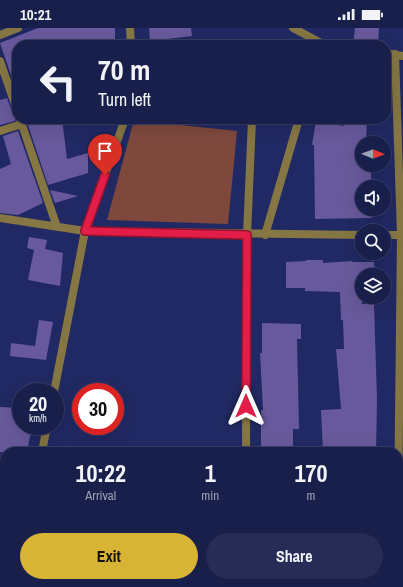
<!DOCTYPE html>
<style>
:root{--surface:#191f4b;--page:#262c55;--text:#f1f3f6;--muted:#9fa2b5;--line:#373d63;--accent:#d7b434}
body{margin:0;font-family:"Archivo Narrow",sans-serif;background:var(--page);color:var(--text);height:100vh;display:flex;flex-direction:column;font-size:15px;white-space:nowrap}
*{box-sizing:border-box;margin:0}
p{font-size:13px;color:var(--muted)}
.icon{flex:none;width:22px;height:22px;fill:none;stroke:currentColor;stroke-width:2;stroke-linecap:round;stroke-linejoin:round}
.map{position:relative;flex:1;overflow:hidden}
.side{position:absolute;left:0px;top:419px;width:403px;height:140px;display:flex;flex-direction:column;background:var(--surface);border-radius:16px 16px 0 0;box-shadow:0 4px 16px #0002,0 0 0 1px var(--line)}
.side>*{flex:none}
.top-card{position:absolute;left:12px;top:12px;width:379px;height:84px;border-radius:16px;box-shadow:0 4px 16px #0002,0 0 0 1px var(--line);background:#191f4b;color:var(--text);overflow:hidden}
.needle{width:26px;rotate:91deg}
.buttons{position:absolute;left:355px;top:108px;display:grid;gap:8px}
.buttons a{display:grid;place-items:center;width:36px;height:36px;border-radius:50%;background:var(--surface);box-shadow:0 4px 16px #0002,0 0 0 1px var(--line);font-size:20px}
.speed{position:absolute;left:12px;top:355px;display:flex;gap:8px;font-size:20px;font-weight:700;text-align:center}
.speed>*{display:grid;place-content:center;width:52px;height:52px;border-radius:50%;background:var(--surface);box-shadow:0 4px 16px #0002,0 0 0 1px var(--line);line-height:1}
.speed small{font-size:10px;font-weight:400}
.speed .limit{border:6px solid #d22;background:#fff;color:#111}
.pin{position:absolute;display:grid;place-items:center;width:34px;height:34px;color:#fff;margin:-41px -17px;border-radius:50% 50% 50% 0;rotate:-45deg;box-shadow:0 0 4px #0007}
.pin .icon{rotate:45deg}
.me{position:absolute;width:44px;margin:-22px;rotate:0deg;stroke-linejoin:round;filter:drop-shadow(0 0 3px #0008)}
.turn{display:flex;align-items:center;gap:14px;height:84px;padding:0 20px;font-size:18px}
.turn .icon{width:52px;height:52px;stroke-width:2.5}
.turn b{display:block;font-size:28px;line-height:34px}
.eta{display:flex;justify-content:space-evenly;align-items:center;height:68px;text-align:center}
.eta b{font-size:24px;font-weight:800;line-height:28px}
.primary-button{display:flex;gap:8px;margin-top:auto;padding:8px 20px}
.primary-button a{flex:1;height:46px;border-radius:24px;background:var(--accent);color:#111;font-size:16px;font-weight:800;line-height:46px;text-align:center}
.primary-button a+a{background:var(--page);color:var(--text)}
.status{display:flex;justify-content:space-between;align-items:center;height:28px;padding:0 20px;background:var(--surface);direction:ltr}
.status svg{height:11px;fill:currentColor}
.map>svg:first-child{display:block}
.green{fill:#7e483d}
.building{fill:#68599c}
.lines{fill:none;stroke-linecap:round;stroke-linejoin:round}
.path{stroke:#7780af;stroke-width:2.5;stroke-dasharray:3 2;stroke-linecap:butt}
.minor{stroke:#857643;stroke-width:8}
.tertiary{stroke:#857643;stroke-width:8}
.primary{stroke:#dbba48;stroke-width:10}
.route-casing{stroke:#92132f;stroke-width:10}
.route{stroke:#e11d48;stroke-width:7}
</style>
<div class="status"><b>10:21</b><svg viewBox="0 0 49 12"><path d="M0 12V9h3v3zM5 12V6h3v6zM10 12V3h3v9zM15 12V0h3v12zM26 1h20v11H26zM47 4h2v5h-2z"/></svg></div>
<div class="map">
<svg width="403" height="559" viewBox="0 0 403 559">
<rect width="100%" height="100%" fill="#212964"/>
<!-- green -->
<path class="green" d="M134 92 237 103 228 196 107 192Z"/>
<!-- building -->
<path class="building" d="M38 0H115V15L105 17H17V59H15L0 15Z
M149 0H191L192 8 150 13Z
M355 0H379L378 17H353Z
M7 70 12 84 16 87 15 93 0 97V72Z
M26 91H62L67 131 88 125V145L48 157Z
M344 91H367L366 113H362V137H371V159H362V181H372V190L315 191 314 117H312L316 93 344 98Z
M18 103 43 175 18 187 0 185V141L11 136 3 108Z
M50 162 78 168 55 175Z
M29 209 47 212 45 221 63 225 60 258 28 252 34 222 27 220Z
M306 232H323V235L352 233V234H374L375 247H362V276H374L377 372 376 424H323L321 382 341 381 336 321H344L343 292H341L340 264 305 263V260H286V234L306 233Z
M39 292 53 294 46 332 10 328 11 315 35 318Z
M262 295 301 296V311H297L299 401H293V418H261V382H263L260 325H262Z
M0 379 21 380V398H32L27 424H0Z"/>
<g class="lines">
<!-- path -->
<path class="path" d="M0 516H5
M368 554 403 558"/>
<!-- minor -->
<path class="minor" d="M130 0 131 17
M293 0 321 15 335 17
M386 25 403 28
M395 26 401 207 398 481
M0 33 17 82
M20 91 57 199
M245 91 252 92 247 207 246 424
M0 103 22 96
M0 190 85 203 362 207
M265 207 299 91
M384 207H403
M54 364 85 203 125 91
M42 424 47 398
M0 470 5 471
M398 513H403"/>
<!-- tertiary -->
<path class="tertiary" d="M0 7 18 0"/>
<!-- primary -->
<path class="primary" d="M0 551 5 552
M27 554 74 559"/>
</g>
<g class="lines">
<!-- route casing -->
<g class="route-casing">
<path id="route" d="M105 147 85 203 247 207 246 378"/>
</g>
<!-- route -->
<use href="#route" class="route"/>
</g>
</svg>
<div class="buttons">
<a><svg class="needle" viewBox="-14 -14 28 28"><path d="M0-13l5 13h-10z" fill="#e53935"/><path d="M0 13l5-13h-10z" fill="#9fa2b5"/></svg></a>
<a><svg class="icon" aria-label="sound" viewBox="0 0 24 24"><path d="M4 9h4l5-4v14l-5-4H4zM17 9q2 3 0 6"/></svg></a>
<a><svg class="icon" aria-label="search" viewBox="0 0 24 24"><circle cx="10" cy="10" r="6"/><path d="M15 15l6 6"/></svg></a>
<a><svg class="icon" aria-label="layers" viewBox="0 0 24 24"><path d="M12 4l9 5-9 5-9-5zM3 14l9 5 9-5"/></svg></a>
</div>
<div class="speed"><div>20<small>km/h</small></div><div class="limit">30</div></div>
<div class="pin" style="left:105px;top:147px;background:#d93025"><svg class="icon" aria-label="arrive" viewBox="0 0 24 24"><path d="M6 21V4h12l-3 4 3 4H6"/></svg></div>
<svg class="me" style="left:246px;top:378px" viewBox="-20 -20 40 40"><path d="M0-17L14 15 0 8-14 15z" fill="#e11d48" stroke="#fff" stroke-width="4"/></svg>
<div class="top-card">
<div class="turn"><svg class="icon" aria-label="left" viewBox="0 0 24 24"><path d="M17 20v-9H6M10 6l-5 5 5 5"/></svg><div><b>70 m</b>Turn left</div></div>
</div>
<section class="side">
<div class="eta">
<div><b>10:22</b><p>Arrival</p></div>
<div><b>1</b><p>min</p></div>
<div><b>170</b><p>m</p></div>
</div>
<div class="primary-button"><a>Exit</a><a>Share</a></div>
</section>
</div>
